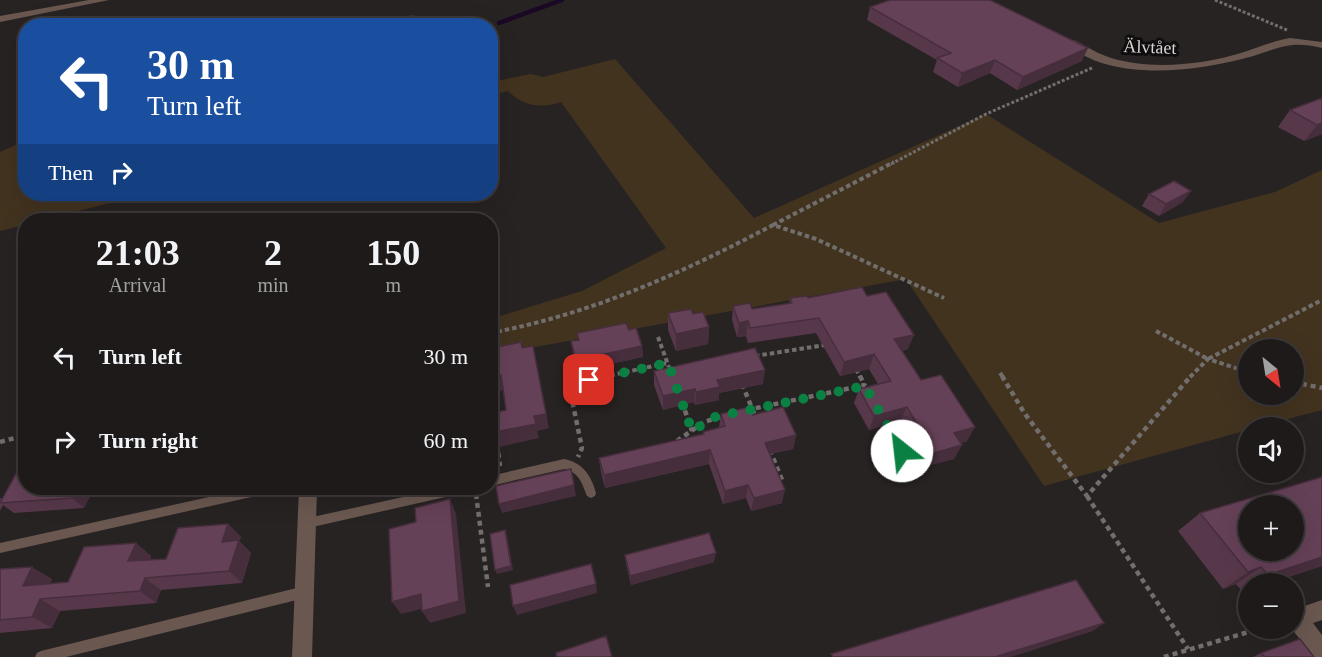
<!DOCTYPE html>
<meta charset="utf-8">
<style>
:root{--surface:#1e1a1a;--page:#262323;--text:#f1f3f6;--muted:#a1a1a2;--line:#3c3839}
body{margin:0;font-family:"Times New Roman",serif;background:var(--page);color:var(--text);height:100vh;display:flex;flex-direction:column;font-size:22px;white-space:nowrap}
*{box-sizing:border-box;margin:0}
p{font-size:20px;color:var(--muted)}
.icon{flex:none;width:33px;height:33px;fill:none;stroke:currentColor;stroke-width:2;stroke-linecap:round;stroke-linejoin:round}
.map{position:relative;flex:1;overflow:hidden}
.details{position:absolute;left:18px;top:213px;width:480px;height:282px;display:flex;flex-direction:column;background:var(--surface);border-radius:24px;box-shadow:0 6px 24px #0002,0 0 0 2px var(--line)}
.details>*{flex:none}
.banner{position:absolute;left:18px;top:18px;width:480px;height:183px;border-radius:24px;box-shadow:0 6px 24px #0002,0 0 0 2px var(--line);background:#1a4fa0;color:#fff;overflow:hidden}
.needle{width:39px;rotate:150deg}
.fabs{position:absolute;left:1238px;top:339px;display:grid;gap:12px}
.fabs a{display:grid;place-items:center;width:66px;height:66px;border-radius:50%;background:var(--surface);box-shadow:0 6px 24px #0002,0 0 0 2px var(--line);font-size:30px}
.pin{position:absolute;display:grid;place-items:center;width:51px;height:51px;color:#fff;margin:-26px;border-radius:12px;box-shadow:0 3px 9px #0006}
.me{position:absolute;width:66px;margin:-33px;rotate:331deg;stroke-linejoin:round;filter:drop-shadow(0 0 4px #0008)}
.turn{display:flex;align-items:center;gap:21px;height:126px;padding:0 30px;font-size:27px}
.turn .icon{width:78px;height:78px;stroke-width:2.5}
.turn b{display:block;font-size:42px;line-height:51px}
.then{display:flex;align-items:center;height:57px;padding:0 30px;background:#0003;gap:12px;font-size:22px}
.eta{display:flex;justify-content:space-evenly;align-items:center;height:102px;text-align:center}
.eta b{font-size:36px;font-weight:700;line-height:42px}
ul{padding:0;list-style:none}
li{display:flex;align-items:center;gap:18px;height:84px;padding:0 30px}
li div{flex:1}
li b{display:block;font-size:22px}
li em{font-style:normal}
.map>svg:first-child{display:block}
.green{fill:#42331f;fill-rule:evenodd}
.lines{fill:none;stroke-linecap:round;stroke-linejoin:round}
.stream{stroke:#1b0825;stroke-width:4.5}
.path-far2{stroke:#736e6e;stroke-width:3;stroke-dasharray:3 2;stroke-linecap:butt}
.path-far1{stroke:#736e6e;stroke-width:4;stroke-dasharray:4.5 3;stroke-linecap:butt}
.path{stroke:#736e6e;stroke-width:4.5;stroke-dasharray:5 4;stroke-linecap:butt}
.service{fill:#6a5850;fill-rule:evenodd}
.minor{fill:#6a5850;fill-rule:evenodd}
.wall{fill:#57384b}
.shaded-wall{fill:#472e3d}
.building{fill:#654157;stroke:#472e3d;stroke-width:1.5;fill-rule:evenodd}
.route{stroke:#0b8043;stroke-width:10;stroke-dasharray:0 18}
.labels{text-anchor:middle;stroke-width:6;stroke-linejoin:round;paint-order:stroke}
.far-street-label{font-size:18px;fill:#d8d4d4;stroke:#0f0d0d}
</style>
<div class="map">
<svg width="1322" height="657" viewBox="0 0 1322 657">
<rect width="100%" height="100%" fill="#282323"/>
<!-- green -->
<path class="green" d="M412 15 464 25H368Z
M615 59 754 218 986 114 1159 223 1275 192 1322 170V410L1256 427 1248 428V430L1044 486 906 279 491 355 490 319 582 291 666 248 561 102C541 109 523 106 508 91L491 95V82L531 74 543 77ZM1248 350H1293V394H1248Z
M25 141 26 194H146L42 220H26L25 225 0 231V152Z"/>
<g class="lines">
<!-- stream -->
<path class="stream" d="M499 23 562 0"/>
<!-- path-far2 -->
<path class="path-far2" d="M1215 0 1287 30
M891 164 986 114 1092 68"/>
<!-- path-far1 -->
<path class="path-far1" d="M773 225 894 162
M1156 331 1208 359 1322 300
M490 333C592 314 682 273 773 225L816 239 944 298
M658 337 671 373
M755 356 825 345
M856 369 860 377
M566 370 568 377
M1000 373 1003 377
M603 377 667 363
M1190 377 1208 359 1248 372"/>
<!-- path -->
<path class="path" d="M567 376 582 448 578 457
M860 376 865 386
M1002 376 1025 414 1087 496 1191 376
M1293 382 1322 388
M742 384 756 418
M569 385 610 376
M490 398 493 415
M682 402 692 431
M747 410 865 385
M885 421 902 451
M677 441 704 422 723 416
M0 442 26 435
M497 444 500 466
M770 450 782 480
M476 494 488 587
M1087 496 1188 649
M1164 657 1262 628"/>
<!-- service -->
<path class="service" d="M564 459C583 463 591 475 596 493L595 496 591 498 587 496C582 483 579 472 564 469L490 486V476Z
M250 488H274L273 491 269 493 0 553V543Z
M444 488H468L467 491 463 493 308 528 304 527 302 523 304 519 308 518Z
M305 586 309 588 311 592 309 596 305 598 66 657H35L37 653 41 651Z"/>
<!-- minor -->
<path class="minor" d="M89 0H109L0 22V16Z
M1290 38 1322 42V48C1285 39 1276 51 1242 59 1191 72 1107 82 1065 42L1074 40C1086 46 1098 54 1111 58 1151 70 1201 65 1241 53 1257 48 1273 41 1290 38Z
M299 488H317L312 657H292Z
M1322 600V620L1313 623 1322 635V657H1314L1291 628H1293V610Z"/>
</g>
<!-- wall -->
<path class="wall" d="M870 7 1082 61 1017 90 990 73 958 87 933 72 937 60 867 20Z
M1322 98V134L1304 141 1278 127 1290 110Z
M1149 194 1183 202 1159 216 1142 206Z
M867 296 908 349 902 351 921 380 967 441 961 443 954 459 926 466 900 421 869 430 854 403 859 389 878 384 869 369 840 376 816 333 748 343 746 336 737 337 732 320 733 306 752 309 789 304 790 298H808Z
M668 313 693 314 709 327 708 344 676 351 668 330Z
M629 330 642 346 643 357 577 371 573 353 571 341 578 340 577 333Z
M654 371 763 384 719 393V400L695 405 694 402 663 410 654 385Z
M721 414 753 415 796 435 793 449 770 454 782 503 751 511 746 498 723 504 709 464 605 488 601 472 599 458 703 435V432L719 428Z
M94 488 84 508 14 513 3 505 0 511V498L2 499Z
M100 488H174L106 493Z
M1200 513 1322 566 1267 584H1248V589L1242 591 1236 584 1223 589 1178 531Z
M228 524 241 537 239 541 251 553 242 583 161 590 156 603 60 611 52 628 0 633V569L52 579 49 584 68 582 136 543 151 556 150 560 166 559Z
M625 555 714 562 631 585 626 564Z
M1261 653 1314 657H1253Z"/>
<!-- shaded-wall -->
<path class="shaded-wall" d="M1088 48 1082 61 1017 90 1023 77Z
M995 60 990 73 958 87 962 73Z
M1322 123V134L1304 141 1317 125Z
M1191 191 1183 202 1159 216 1166 204Z
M748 321 746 336 737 337 739 323Z
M709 327 708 344 676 351V334Z
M914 335 908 349 889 353 894 339Z
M533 346 549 428 537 431 539 438 490 449V433L534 416Z
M642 346 643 357 577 371 576 360Z
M874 354 869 369 840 376 844 362Z
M765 370 763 384 719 393V400L695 405 696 392 717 380Z
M501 375 505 390 490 393V377Z
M695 389 694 402 663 410V396Z
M907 407 900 421 869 430 874 416Z
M975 427 967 441 947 446 954 433Z
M796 435 793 449 762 456 765 443Z
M962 445 954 459 926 466 934 453Z
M710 450 709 464 605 488 604 475Z
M574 485 576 496 502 513 499 504Z
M748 485 746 498 723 504 725 491Z
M77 488H94L84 508 72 498Z
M785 490 782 503 751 511 754 498Z
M450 499 456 514 466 613 430 623 422 611Z
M228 524 241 537 239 541 251 553 242 583 229 571 222 542Z
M505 530 507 535 513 570 497 574 495 570Z
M136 543 151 556 145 574 128 561Z
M716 553 714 562 631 585 630 576Z
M1322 557V566L1267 584H1254L1268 575Z
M32 567 52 579 43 598 23 586Z
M1261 567 1236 584 1223 589 1248 572Z
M145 578 161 590 156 603 140 591Z
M596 584 597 593 517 615 513 606Z
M421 594 429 607 401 614 392 602Z
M40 599 60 611 52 628 32 617Z
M1104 623 1093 631 1011 657H995Z"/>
<!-- building -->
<path class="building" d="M890 0H990L1088 48 1023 77 995 60 962 73 937 58 951 53 870 7Z
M1322 98V123L1317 125 1290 110Z
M1174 181 1191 191 1166 204 1149 194Z
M862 287 867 296 886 292 914 335 894 339 914 369 921 380 941 375 975 427 954 433 962 445 934 453 907 407 874 416 859 389 891 381 874 354 844 362 819 318 750 328 748 321 739 323 733 306 750 303 752 309 792 303 790 298 807 296 808 298Z
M691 309 693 314 703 312 709 327 676 334 668 313Z
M626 323 629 330 636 328 642 346 576 360 571 341 579 340 577 333Z
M521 342 522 348 533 346 546 414 534 416 536 424 490 433V414L506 410 501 375 490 377V352L497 351V347Z
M755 348 765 370 717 380 720 387 696 392 695 389 663 396 654 371Z
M749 407 753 415 783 407 796 435 765 443 785 490 754 498 748 485 725 491 710 450 604 475 599 458 704 434 703 432 725 426 721 414Z
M23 461H26V488H77L72 498 0 503Z
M571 469 574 485 499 504 496 486Z
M1322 477V557L1268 575 1261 567 1248 572 1200 513ZM1248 506H1293V550H1248Z
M450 499 459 601 422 611 421 594 392 602 389 529 416 522 415 508Z
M228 524 222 542 239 540 229 571 145 578 140 591 40 599 32 617 0 620V569L32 567 23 586 68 582 84 547 136 543 128 561 166 559 178 528Z
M505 530 511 566 495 570 490 534Z
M709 533 716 553 630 576 625 555Z
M591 564 596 584 513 606 510 585Z
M1076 580 1104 623 995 657H833L831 654Z
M606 636 612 657H557L556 653Z
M1300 639 1314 657H1265L1261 653Z"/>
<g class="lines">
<!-- route -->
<path class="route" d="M589 380 668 363 692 431 715 417 865 386 902 451"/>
</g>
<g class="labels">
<!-- far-street labels -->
<g class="far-street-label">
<text transform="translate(1150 47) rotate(2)" y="6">Älvtået</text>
</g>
</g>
</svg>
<div class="fabs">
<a><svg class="needle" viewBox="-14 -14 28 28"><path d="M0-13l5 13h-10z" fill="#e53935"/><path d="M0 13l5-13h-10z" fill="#a1a1a2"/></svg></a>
<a><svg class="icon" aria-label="sound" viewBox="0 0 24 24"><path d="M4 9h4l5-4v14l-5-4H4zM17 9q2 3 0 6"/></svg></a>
<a>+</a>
<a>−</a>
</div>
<div class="pin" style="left:589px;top:380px;background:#d93025"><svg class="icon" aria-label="arrive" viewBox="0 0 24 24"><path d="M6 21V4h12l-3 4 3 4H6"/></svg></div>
<svg class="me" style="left:902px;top:451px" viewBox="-20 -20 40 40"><circle r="19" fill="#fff"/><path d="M0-13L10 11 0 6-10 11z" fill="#0b8043"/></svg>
<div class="banner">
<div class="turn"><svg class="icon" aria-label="left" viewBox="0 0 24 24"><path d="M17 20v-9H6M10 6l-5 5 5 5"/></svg><div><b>30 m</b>Turn left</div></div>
<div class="then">Then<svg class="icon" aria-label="right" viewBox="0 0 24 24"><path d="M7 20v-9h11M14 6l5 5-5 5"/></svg></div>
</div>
<section class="details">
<div class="eta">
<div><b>21:03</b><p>Arrival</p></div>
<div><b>2</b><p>min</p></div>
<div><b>150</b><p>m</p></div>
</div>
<ul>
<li><svg class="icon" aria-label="left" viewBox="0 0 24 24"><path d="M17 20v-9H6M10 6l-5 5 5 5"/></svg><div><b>Turn left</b></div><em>30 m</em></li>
<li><svg class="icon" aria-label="right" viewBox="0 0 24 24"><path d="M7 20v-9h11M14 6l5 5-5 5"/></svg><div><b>Turn right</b></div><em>60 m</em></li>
</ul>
</section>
</div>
